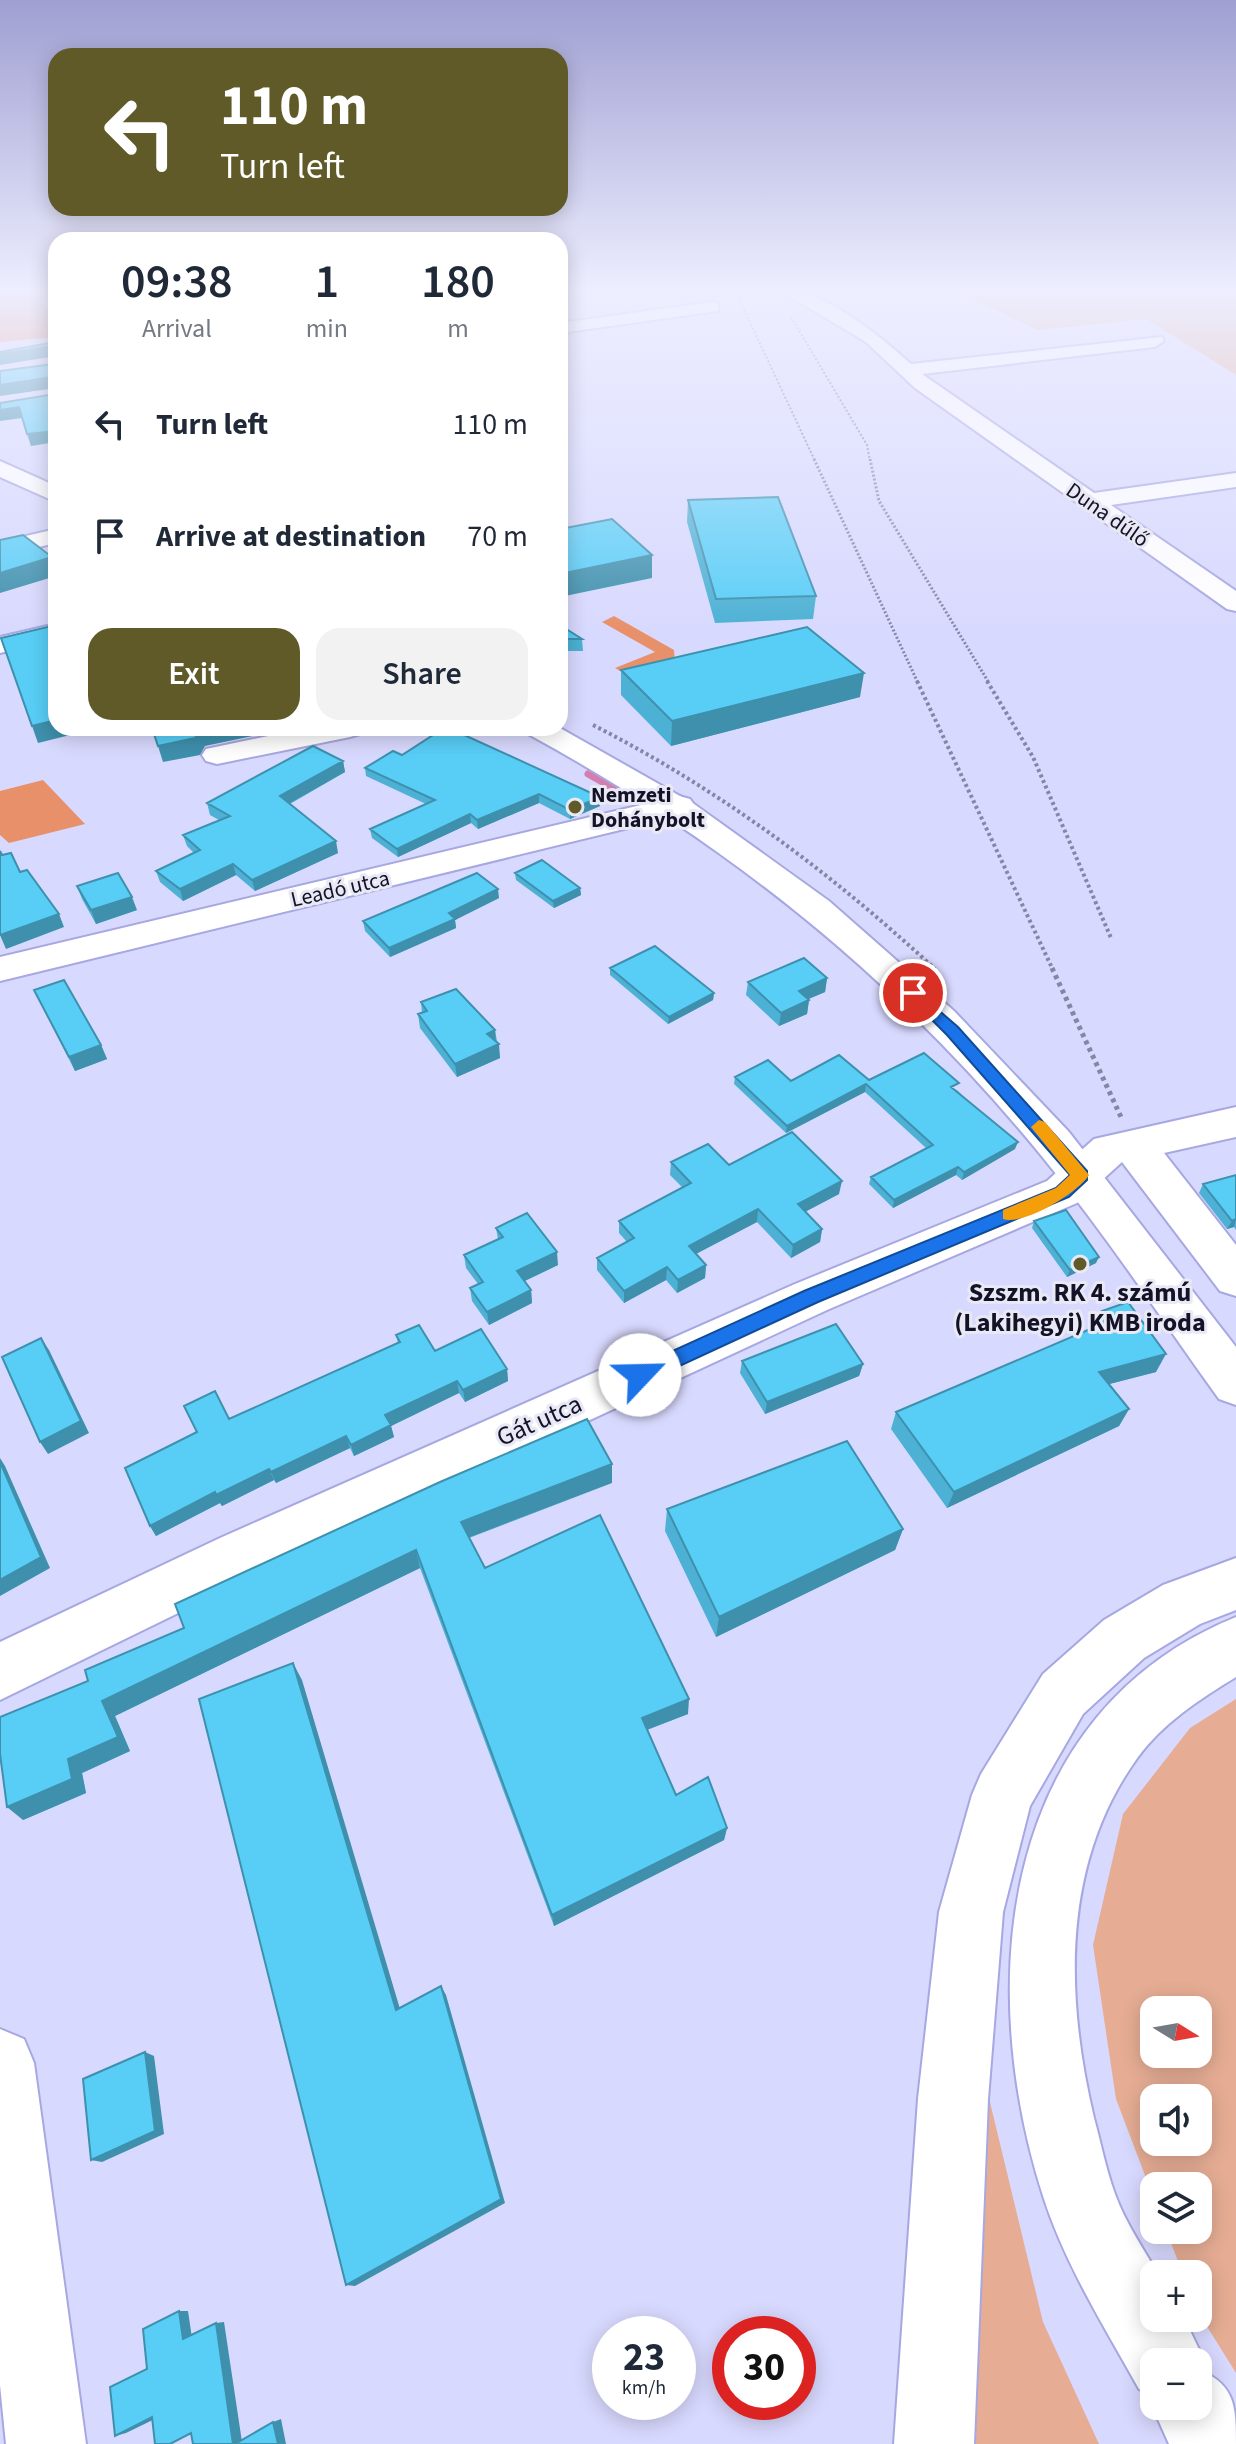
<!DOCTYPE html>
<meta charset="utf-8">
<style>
:root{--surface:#fff;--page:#f2f2f3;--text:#1f2937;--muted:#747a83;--accent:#5f5a27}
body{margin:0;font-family:"Source Sans 3",sans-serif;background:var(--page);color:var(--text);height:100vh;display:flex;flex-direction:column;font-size:30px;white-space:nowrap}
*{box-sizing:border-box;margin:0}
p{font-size:26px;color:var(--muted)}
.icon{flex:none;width:44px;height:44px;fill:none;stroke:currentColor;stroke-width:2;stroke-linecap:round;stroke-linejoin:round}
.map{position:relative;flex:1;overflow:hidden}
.drawer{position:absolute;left:48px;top:232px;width:520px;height:504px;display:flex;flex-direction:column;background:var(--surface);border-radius:24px;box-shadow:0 4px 20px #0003}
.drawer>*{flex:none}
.top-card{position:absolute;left:48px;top:48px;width:520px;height:168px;border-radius:24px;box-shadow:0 4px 20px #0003;background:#5f5a27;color:#fff;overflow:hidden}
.needle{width:52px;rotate:101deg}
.tools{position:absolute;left:1140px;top:1996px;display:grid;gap:16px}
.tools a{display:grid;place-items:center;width:72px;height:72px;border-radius:16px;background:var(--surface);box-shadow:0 4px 20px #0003;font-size:40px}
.speed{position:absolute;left:592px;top:2316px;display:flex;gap:16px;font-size:40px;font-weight:700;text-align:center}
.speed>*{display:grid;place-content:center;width:104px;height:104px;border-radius:50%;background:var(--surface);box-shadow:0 4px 20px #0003;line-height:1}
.speed small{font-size:20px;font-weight:400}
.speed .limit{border:12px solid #d22;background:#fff;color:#111}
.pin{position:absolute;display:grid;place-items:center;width:68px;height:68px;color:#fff;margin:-34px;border:4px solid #fff;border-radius:50%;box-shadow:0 2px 8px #0007}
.me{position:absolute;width:88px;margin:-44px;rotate:66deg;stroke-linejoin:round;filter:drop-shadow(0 0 6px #0008)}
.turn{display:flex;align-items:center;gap:28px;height:168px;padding:0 40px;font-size:36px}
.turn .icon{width:104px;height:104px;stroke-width:2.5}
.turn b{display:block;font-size:56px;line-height:68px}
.eta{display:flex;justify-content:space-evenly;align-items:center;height:136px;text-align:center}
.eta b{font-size:48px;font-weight:600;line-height:56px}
.button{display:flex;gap:16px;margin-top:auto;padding:16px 40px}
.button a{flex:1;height:92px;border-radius:24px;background:var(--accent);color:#fff;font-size:32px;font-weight:600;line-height:92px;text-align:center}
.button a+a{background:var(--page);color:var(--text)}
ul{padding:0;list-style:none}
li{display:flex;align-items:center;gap:24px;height:112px;padding:0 40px}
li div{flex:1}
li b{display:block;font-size:30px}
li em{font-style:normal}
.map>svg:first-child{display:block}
.green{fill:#e6ad94;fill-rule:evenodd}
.forest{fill:#e8906a}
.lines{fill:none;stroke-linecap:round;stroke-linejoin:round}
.stream{stroke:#d27fb0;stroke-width:7}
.minor-casing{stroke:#a7a7e2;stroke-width:4}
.major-casing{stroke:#a7a7e2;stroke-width:4}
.highway-casing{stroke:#a7a7e2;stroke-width:4}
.path-far3{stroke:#8586a4;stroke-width:2;stroke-dasharray:2 2;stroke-linecap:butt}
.path-far2{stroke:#8586a4;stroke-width:3;stroke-dasharray:2 2;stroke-linecap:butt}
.path-far1{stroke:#8586a4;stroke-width:4;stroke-dasharray:3 3;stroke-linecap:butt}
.path{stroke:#8586a4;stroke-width:5;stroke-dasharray:4 4;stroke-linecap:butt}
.minor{fill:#fff;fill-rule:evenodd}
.major{fill:#fff;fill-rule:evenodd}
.highway{fill:#fff;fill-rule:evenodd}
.wall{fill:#4cb1d4}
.shaded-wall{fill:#3e90ad}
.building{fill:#58cef7;stroke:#3e90ad;stroke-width:2}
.route{fill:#1a73e8;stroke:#114b97;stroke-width:2}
.slow{fill:#f59e0b}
.poi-dot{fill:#5f5a27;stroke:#e8e9f5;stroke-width:3}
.labels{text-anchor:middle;stroke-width:6;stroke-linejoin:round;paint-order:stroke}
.far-street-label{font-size:22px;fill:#131227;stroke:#e8e9f5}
.far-poi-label{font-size:22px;font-weight:bold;fill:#131227;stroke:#e8e9f5;text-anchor:start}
.poi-label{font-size:26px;font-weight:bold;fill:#131227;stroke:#e8e9f5}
.street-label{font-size:26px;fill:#131227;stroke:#e8e9f5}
</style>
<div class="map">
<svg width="1236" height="2444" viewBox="0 0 1236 2444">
<rect width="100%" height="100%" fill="#d8d9fe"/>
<!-- green -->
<path class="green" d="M950 288H1236V375L1146 319 1037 330Z
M1236 1699V2373L1198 2312V2274H1183L1166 2230H1198V2186H1154V2199L1116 2099 1093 1945 1123 1814 1190 1728ZM1154 2010H1198V2054H1154ZM1154 2098H1198V2142H1154Z
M988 2094 1043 2322 1099 2444H967Z"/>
<!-- forest -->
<path class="forest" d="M0 288H26L56 316V337L0 342Z
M614 616 674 650 675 663 625 674 615 668 655 652 602 622Z
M43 780 85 824 9 843 0 835V791Z"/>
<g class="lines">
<!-- stream -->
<path class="stream" d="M588 774 629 797"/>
<!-- minor casing -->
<g class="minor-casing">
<path id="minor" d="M776 288C821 288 878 334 911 364L1162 337 1164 341 1155 347 922 374 1094 493 1236 473V487L1111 505 1236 591V611L1227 609 915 388 866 342Z
M712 302 718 303V311L560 333V323Z
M56 529V543L0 556V542Z
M56 624V640L0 653V637Z
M306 728H365L360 734 350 737 217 764 206 761 202 755 206 749Z
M679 796 690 799 695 806 690 813 0 981V957Z
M1236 1107V1137L1164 1153 1236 1245V1296L1220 1291 1122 1162 1077 1203 827 1310 258 1574 0 1700V1642L220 1538 795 1284 1047 1181 1094 1139Z
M0 2029 24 2039 34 2063 86 2444H6L0 2385Z"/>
</g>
<!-- major casing -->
<g class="major-casing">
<path id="major" d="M0 461 56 486V502L0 477Z
M523 728H560L694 804 829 901 954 1011 1069 1132 1236 1347V1405L1219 1399C1160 1317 1104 1232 1040 1154 895 977 728 843 528 734Z"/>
</g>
<!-- highway casing -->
<g class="highway-casing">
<path id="highway" d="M1236 1558V1610L1200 1624 1144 1658 1083 1714 1030 1806 1003 1912 988 2099 974 2444H894L918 2099 939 1912 972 1795 981 1774 1043 1674 1104 1620 1163 1585Z
M1236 1617V1677C1200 1699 1163 1723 1138 1757 1061 1863 1065 1996 1094 2118 1101 2143 1106 2170 1115 2194 1125 2222 1143 2248 1158 2274H1154V2318H1184L1205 2362 1201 2371C1236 2385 1236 2410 1236 2444H1169L1152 2406 1154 2401V2406H1198V2362H1154V2396L1139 2389C1105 2328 1066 2266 1044 2199 974 1984 999 1713 1236 1617Z"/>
</g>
<!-- path-far3 -->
<path class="path-far3" d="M734 288 815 461
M791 317 867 445 870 461"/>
<!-- path-far2 -->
<path class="path-far2" d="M814 459 918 683
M870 459 879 501 989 683"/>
<!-- path-far1 -->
<path class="path-far1" d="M917 681 1053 970
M987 681 1033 757 1111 938
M593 725C720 790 830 872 935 969"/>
<!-- path -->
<path class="path" d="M1052 968 1121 1117"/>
<!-- minor -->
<use href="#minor" class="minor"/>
<!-- major -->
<use href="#major" class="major"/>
<!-- highway -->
<use href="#highway" class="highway"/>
</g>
<!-- wall -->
<path class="wall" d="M688 500 816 596 813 619 715 623 687 522Z
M560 625 582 639 583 651H560Z
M621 670 860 697 671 746 621 695Z
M402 755 600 806 570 819 539 803 478 829 471 823 398 857 372 838 370 829 426 804 366 776 365 768Z
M343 761 345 772 290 804 338 853 255 891 236 875 183 901 160 882 156 871 194 853 187 846 183 835 219 820 210 815 207 803Z
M515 873 580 888 581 895 554 908 516 880Z
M77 886 137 910 96 924 82 899Z
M499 898 455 920 456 928 390 957 365 931 363 921Z
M610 968 714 993 713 1000 668 1024 610 975Z
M827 978 825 992 808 999 809 1000 807 1014 779 1026 746 995 748 982Z
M34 990 101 1045 107 1059 75 1071Z
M421 1002 495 1030 500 1058 457 1077 420 1028 418 1014 422 1013Z
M735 1077 791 1081 869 1080 957 1090 1015 1149 962 1180 956 1175 893 1208 869 1184 871 1177 926 1148 865 1092 786 1133 734 1084Z
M671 1162 729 1165 839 1194 805 1212 822 1229 820 1242 791 1258 757 1222 696 1254 706 1265 705 1278 677 1293 666 1280 624 1303 597 1270V1258L627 1242 619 1233V1221L682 1187 670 1175Z
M1236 1175V1230L1234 1227 1227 1229 1199 1193 1203 1184Z
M1034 1221 1096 1263 1067 1277 1032 1228Z
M496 1228 558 1265 525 1281 531 1290 532 1303 489 1325 472 1301 470 1288 478 1284 466 1268 464 1255 498 1239Z
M1102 1311 1156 1372 1109 1384 1129 1409 1119 1426 947 1508 891 1429 896 1412 1094 1328Z
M396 1335 435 1351 507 1369 508 1381 465 1402 459 1393 391 1426 394 1437 354 1456 350 1448 276 1483 274 1480 222 1506 220 1503 156 1536 150 1526 229 1419 398 1343Z
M742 1361 863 1364 859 1376 765 1414 740 1373Z
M612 1483 469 1538 485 1568 688 1714 647 1730 676 1795 727 1828 724 1840 554 1926 420 1568 115 1716 130 1751 82 1773 86 1793 23 1820 88 1681Z
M667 1509 903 1529 895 1550 716 1637 665 1531Z"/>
<!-- shaded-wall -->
<path class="shaded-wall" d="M53 346 56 356 0 365V354Z
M52 377 56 388 0 396V385Z
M19 407 22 418 0 421V410Z
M56 431V442L31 446 27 434Z
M652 555V578L560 597V574Z
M52 557 56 569V576L0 593V573Z
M864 673 860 697 671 746 672 721Z
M56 720V728H85L86 731 38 743 32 726Z
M208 728H266L267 733 205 746 200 755 163 762 158 746Z
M343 761 345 772 283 807 280 796Z
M539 794V803L478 829 477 820Z
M600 797V806L570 819V810Z
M470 814 471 823 398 857 397 849Z
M336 841 338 853 255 891 252 880Z
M233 864 236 875 183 901 180 889Z
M580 888 581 895 554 908 553 901Z
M498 889 499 898 455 920 456 928 390 957 389 948 449 913Z
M132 897 137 910 96 924 91 910Z
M59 914 64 927 6 949 0 935Z
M827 978 825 992 797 1004 799 991Z
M714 993 713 1000 668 1024 669 1017Z
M809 1000 807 1014 779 1026 781 1013Z
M495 1030 496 1044 487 1034Z
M499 1044 500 1058 457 1077 455 1064Z
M101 1045 107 1059 75 1071 69 1057Z
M866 1084 865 1092 786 1133 787 1126Z
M1018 1142 1015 1149 962 1180 964 1172Z
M958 1167 956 1175 893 1208 894 1200Z
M842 1181 839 1194 795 1217 798 1204Z
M758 1209 757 1222 688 1258 689 1246Z
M1236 1219 1234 1227 1227 1229 1232 1221Z
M822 1229 820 1242 791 1258 793 1245Z
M557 1252 558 1265 518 1284 517 1271Z
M1099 1257 1096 1263 1067 1277 1070 1270Z
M706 1265 705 1278 677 1293 678 1280Z
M667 1267 666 1280 624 1303V1291Z
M531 1290 532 1303 489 1325 487 1312Z
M41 1338 49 1350 89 1433 48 1454 40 1442Z
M1166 1354 1156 1372 1090 1389 1099 1372Z
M863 1364 859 1376 765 1414 767 1402Z
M507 1369 508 1381 465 1402 463 1390Z
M457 1381 459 1393 391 1426 394 1437 354 1456 351 1445 385 1415Z
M1129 1409 1119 1426 947 1508 954 1492Z
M346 1436 350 1448 276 1483 271 1472Z
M0 1458 5 1466 50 1568 0 1596Z
M612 1464V1483L465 1539 461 1522Z
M269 1469 274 1480 222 1506 220 1503 156 1536 150 1526 215 1492Z
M903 1529 895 1550 716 1637 719 1617Z
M416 1550 420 1568 115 1716 130 1751 82 1773 86 1793 23 1820 7 1807 68 1759 102 1701Z
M293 1663 302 1680 403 2019 396 2010Z
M689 1699 688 1714 641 1732 642 1718Z
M727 1828 724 1840 554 1926 552 1915Z
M441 1986 446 1995 505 2203 355 2286 346 2285Z
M145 2052 154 2056 164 2134 102 2162 91 2160Z
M179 2311H188L192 2338 183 2339Z
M224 2322 242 2442 236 2444H233L216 2323Z
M163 2415 126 2433 115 2436 152 2417Z
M281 2419 286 2444H278L273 2422Z"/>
<!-- building -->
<path class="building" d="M56 342V349L53 346 0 354V352Z
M56 349V431L27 434 19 407 0 410V403L55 394 56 380 52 377 0 385V371L53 364Z
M778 497 816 596 716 599 688 500Z
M612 519 652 555 560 574V529Z
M23 535 52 557 0 573V540Z
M56 625V720L32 726 1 638Z
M560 625 582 639H560Z
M807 627 864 673 672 721 621 670Z
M152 728H208L201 729 195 738 158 746Z
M444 728H449L600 797 570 810 539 794 477 820 470 814 397 849 370 829 435 800 365 768 393 751 402 755Z
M313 746 343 761 280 796 336 841 252 880 233 864 180 889 156 871 200 850 183 835 230 816 207 803Z
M0 851 2 855 11 853 20 872 27 870 59 914 0 935Z
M542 860 580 888 553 901 515 873Z
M118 873 132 897 91 910 77 886Z
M477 873 498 889 449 913 455 919 389 948 363 921Z
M655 946 714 993 669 1017 610 968Z
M804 958 827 978 799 991 809 1000 781 1013 748 982Z
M64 980 101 1045 69 1057 34 990Z
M456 989 495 1030 487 1034 499 1044 455 1064 418 1014 427 1011 421 1002Z
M924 1053 959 1083 951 1087 1018 1142 964 1172 958 1167 894 1200 871 1177 933 1145 866 1084 787 1126 735 1077 768 1060 791 1081 839 1055 869 1080Z
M792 1132 842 1181 798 1204 822 1229 793 1245 758 1209 689 1246 706 1265 678 1280 667 1267 624 1291 597 1258 634 1238 619 1221 691 1183 671 1162 708 1144 729 1165Z
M1236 1175V1219L1232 1221 1203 1184Z
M1066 1210 1099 1257 1070 1270 1034 1221Z
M527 1213 557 1252 517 1271 531 1290 487 1312 470 1288 483 1282 464 1255 503 1237 496 1228Z
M1128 1302 1166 1354 1099 1372 1129 1409 954 1492 896 1412 1109 1321 1102 1311Z
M836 1324 863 1364 767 1402 742 1361Z
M419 1325 435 1351 481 1329 507 1369 463 1390 457 1381 385 1415 391 1425 351 1445 346 1436 271 1472 269 1469 216 1495 215 1492 150 1526 125 1468 197 1432 184 1406 215 1391 229 1419 400 1342 396 1335Z
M41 1338 81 1421 40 1442 2 1357Z
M587 1419 612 1464 461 1522 485 1568 600 1515 689 1699 642 1718 676 1795 708 1777 727 1828 552 1915 416 1550 102 1701 118 1737 68 1759 72 1779 7 1807 0 1754V1717L88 1681 85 1670 184 1628 175 1604 440 1482Z
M847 1441 903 1529 719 1617 667 1509Z
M0 1462 41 1557 0 1580Z
M293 1663 396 2010 441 1986 501 2199 346 2285 199 1699Z
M145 2052 155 2131 91 2160 83 2079Z
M179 2311 183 2339 216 2323 233 2444H193L191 2433 170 2444H155L152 2417 115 2436 110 2387 147 2369 143 2329Z
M273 2422 278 2444H235Z"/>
<!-- sky -->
<linearGradient id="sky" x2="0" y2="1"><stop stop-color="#9f9fd2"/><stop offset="0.46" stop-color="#edeeff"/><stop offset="1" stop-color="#edeeff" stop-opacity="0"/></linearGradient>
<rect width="1236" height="631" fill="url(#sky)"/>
<!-- route -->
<path class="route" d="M913 988 958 1027 1087 1171V1180L1069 1197 818 1302 647 1381H633L630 1375 633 1369 804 1291 1056 1188 1070 1175 947 1035 905 993Z"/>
<!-- slow -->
<path class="slow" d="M1039 1120 1045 1122 1089 1175C1078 1193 1023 1226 1003 1219V1210L1056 1188 1070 1175 1031 1127Z"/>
<!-- markers -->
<g class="poi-dot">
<circle cx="575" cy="807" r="8"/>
<circle cx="1080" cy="1264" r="8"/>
</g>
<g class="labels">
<!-- far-street labels -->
<g class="far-street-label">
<text transform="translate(1108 514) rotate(35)" y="8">Duna dűlő</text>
<text transform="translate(340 888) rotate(-13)" y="8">Leadó utca</text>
</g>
<!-- far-poi labels -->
<g class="far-poi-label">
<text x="591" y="802">Nemzeti<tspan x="591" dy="25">Dohánybolt</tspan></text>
</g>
<!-- poi labels -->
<g class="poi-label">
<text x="1080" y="1301">Szszm. RK 4. számú<tspan x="1080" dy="30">(Lakihegyi) KMB iroda</tspan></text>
</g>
<!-- street labels -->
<g class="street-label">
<text transform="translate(539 1420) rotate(-24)" y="9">Gát utca</text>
</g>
</g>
</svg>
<div class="tools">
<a><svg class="needle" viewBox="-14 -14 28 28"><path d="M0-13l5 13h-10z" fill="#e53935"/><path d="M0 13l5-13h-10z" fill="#747a83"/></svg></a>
<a><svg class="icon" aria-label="sound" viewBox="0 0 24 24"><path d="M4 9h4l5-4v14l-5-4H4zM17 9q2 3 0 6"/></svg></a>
<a><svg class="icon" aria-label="layers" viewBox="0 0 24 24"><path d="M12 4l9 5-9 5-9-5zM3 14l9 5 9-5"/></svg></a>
<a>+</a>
<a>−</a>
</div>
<div class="speed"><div>23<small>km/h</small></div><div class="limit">30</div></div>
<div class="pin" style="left:913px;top:993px;background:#d93025"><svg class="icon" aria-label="arrive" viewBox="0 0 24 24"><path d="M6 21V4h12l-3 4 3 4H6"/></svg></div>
<svg class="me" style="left:640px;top:1375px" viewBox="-20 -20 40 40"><circle r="19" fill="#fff"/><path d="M0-13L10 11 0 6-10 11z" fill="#1a73e8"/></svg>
<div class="top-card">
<div class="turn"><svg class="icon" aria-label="left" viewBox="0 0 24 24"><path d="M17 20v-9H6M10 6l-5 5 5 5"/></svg><div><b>110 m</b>Turn left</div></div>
</div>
<section class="drawer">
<div class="eta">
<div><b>09:38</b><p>Arrival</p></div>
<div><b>1</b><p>min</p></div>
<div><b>180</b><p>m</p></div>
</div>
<ul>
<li><svg class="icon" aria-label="left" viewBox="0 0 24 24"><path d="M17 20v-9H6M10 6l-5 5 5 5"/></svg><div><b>Turn left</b></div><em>110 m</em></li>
<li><svg class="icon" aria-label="arrive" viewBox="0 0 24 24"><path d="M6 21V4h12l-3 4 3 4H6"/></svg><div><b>Arrive at destination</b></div><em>70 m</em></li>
</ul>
<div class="button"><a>Exit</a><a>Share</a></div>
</section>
</div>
